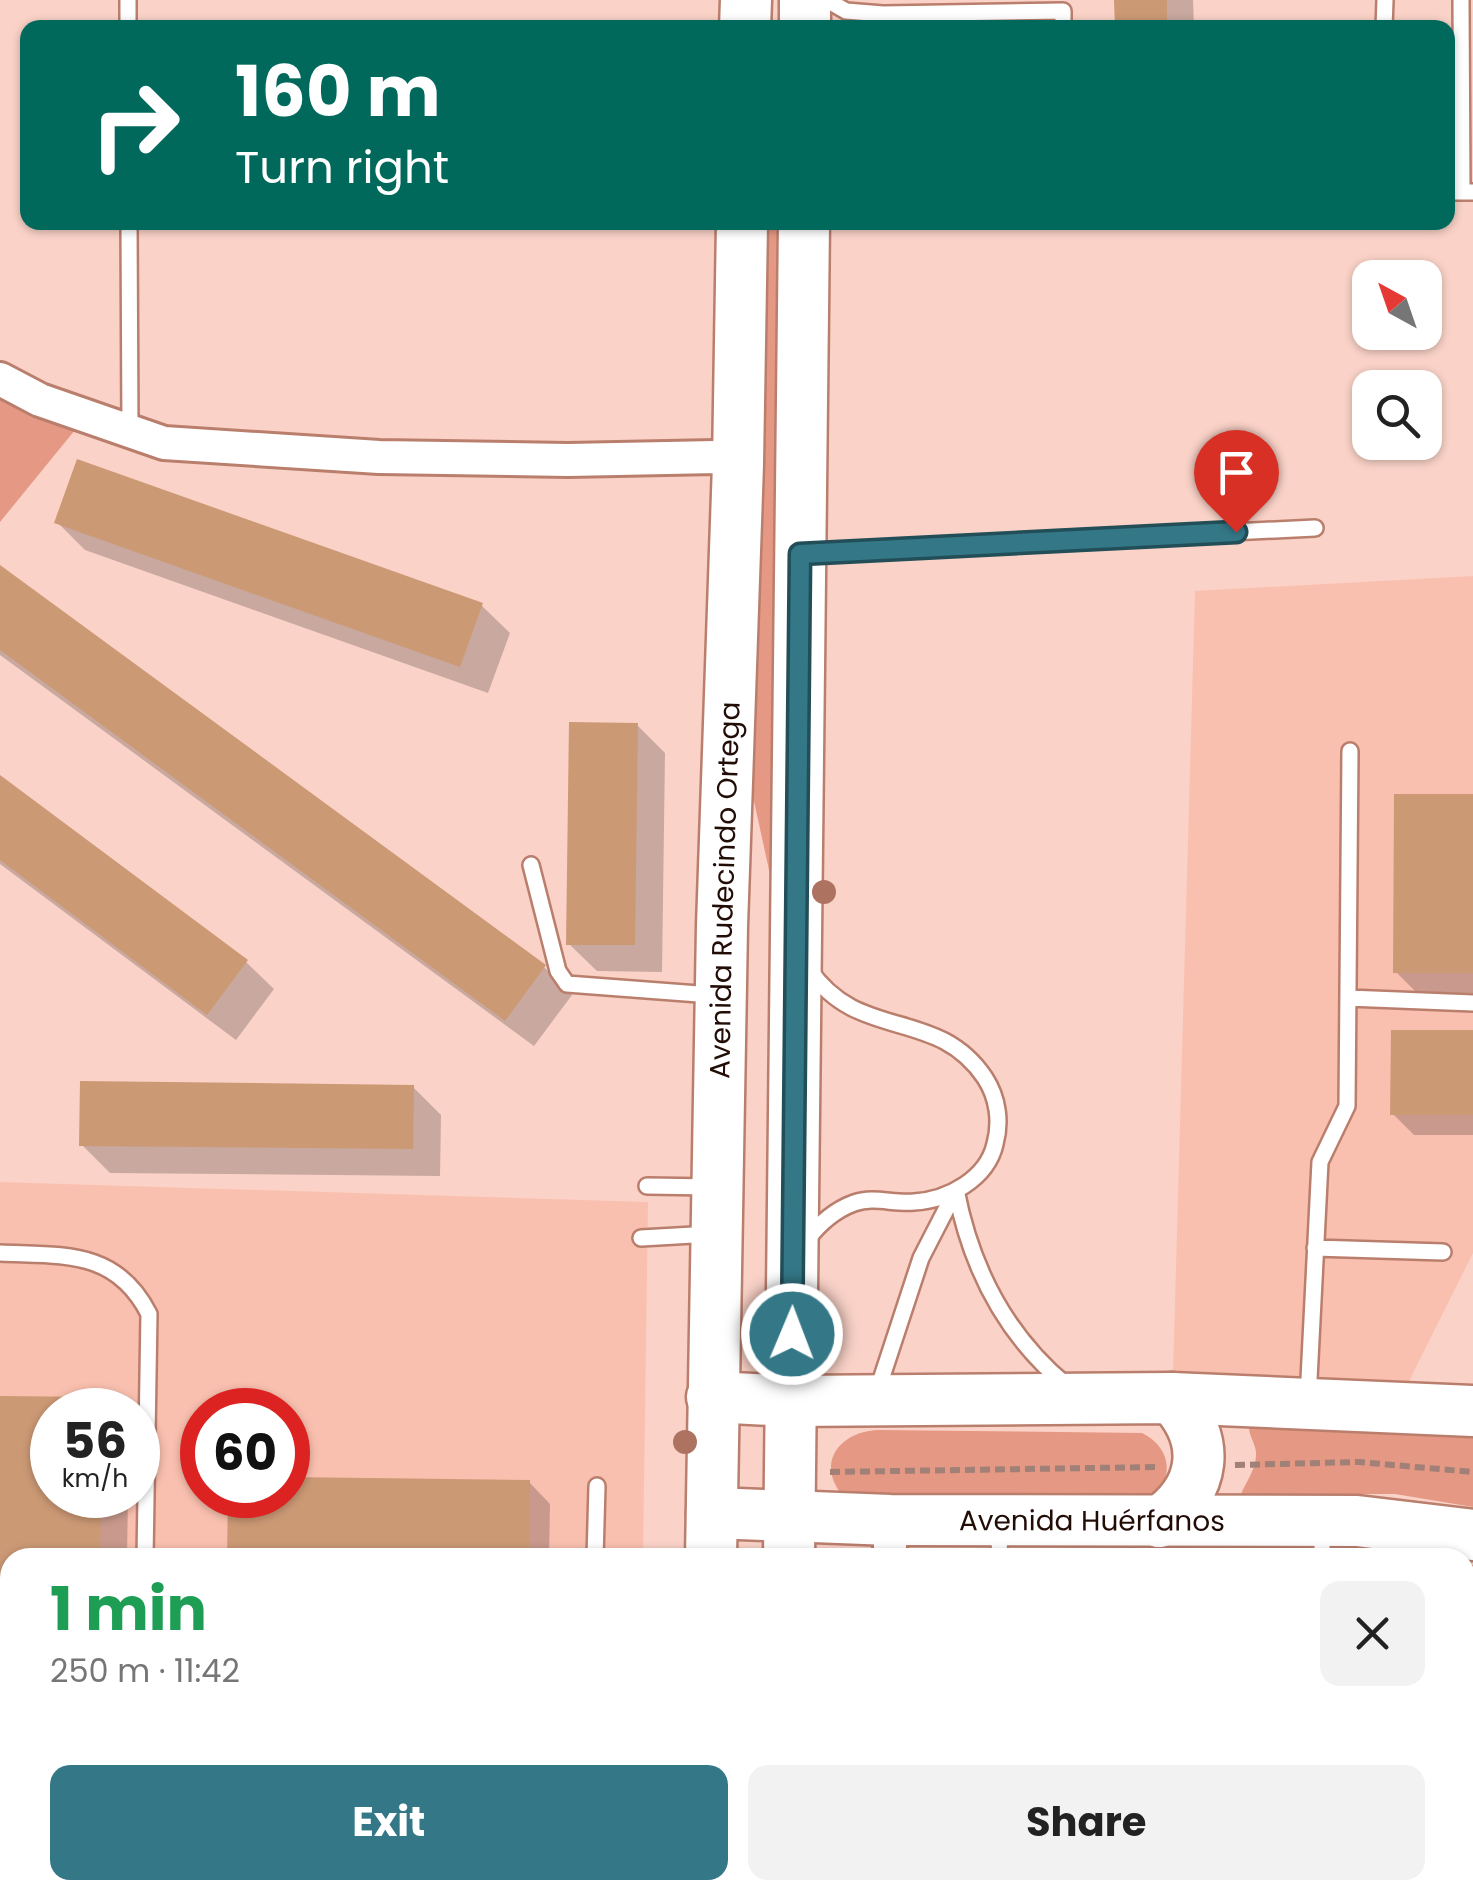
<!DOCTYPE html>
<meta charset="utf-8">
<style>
:root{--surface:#fff;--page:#f2f2f2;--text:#222;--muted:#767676;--accent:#347888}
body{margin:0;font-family:Poppins,sans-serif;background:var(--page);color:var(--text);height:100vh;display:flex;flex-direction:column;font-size:38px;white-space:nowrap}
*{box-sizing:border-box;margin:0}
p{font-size:32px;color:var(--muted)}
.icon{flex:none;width:55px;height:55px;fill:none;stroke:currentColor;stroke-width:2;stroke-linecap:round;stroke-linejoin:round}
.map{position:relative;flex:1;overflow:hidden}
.sheet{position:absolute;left:0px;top:1548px;width:1475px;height:352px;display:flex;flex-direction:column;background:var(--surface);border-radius:30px 30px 0 0;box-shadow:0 2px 8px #0004}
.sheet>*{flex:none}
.guide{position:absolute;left:20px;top:20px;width:1435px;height:210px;border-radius:20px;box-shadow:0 2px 8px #0004;background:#00695c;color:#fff;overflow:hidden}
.needle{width:65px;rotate:320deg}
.buttons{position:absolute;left:1352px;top:260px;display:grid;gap:20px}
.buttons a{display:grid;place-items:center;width:90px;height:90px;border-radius:20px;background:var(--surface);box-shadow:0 2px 8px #0004;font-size:50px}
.speed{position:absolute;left:30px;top:1388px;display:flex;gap:20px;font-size:50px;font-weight:700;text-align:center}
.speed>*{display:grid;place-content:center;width:130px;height:130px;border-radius:50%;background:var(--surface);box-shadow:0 2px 8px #0004;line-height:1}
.speed small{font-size:25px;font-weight:400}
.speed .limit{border:15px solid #d22;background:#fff;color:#111}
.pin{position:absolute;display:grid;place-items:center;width:85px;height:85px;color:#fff;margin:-102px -42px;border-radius:50% 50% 50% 0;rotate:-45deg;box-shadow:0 0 10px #0007}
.pin .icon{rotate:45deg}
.me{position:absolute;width:110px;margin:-55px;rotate:1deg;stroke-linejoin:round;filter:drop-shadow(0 0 8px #0008)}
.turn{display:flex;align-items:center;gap:35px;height:210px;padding:0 50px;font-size:45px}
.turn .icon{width:130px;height:130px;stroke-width:2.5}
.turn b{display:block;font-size:70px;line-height:85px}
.round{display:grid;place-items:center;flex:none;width:105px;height:105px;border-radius:20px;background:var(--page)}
.headline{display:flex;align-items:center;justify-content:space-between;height:170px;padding:0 50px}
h1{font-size:60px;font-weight:700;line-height:75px;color:#1e9e55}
.action{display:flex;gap:20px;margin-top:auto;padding:20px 50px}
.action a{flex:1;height:115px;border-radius:20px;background:var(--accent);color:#fff;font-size:40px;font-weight:700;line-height:115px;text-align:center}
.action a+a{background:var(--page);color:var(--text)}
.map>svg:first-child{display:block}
.built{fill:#fac0af;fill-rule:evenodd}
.green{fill:#e59883}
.shadow{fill:#0003}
.building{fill:#cc9975}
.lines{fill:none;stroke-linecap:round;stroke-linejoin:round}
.service-casing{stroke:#ba7e6d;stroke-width:20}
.minor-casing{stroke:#ba7e6d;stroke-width:38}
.primary-casing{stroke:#ba7e6d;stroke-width:55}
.path{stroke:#a08077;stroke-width:6;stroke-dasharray:10 5;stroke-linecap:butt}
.service{stroke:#fff;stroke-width:15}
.minor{stroke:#fff;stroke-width:32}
.primary{stroke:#fff;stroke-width:50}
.tree{fill:#ae7261}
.route-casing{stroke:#224e58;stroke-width:25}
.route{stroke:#347888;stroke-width:18}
.labels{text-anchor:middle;stroke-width:8;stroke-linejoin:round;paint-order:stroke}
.street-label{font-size:28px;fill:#220c06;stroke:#fdfdfd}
</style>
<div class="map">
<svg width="1473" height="1899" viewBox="0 0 1473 1899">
<rect width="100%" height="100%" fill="#fad2c7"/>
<!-- built -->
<path class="built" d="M1473 576V1253L1409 1381 1173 1374 1195 591Z
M0 1182 648 1202 643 1557 10 1558V1890H637V1899H0ZM52 1410H138V1495H52ZM202 1410H288V1495H202Z"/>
<!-- green -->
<path class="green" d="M753 223H781L774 893 744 755Z
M0 400 75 430 0 522Z
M1249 1427 1417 1431 1473 1437V1507L1395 1494H1241C1247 1480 1257 1468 1256 1452 1255 1443 1249 1436 1249 1427Z
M877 1430 1142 1433C1174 1449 1175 1483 1145 1502L843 1496C815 1463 840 1432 877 1430Z
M1465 1564 1473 1565V1647L1465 1657Z
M1465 1782 1473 1789V1899H1432V1890H1465Z"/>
<!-- shadow -->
<path class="shadow" d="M1117 0H1193L1194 28H1117Z
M57 522 482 606 510 633 488 693 85 550Z
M0 568 544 967 572 995 534 1046 0 655Z
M637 725 665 753 662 972 597 971 569 944Z
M0 778 246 962 274 989 236 1040 0 864Z
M1473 797V993H1417L1396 972Z
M1473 1033V1135H1414L1393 1114Z
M413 1087 441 1115 440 1176 110 1173 82 1145Z
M0 1399 101 1400 111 1410H52V1495H128L127 1558H10V1890H123V1899H0Z
M288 1480 529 1482 550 1504 549 1558H230L231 1495H288Z
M924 1890H954L961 1899H924Z
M1111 1890H1388V1891H1273L1282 1899H1250L1251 1891Z"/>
<!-- building -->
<path class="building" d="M1114 0H1167V28H1115Z
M77 459 483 603 460 667 54 523Z
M0 565 546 965 505 1021 0 650Z
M569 722 638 723 635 945H566Z
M0 775 248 960 207 1015 0 860Z
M1394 794H1473V973H1393Z
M1391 1030H1473V1115H1390Z
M80 1081 414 1085 413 1149 79 1146Z
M0 1396 102 1397V1410H52V1495H101L100 1558H10V1890H96V1899H0Z
M288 1477 530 1480 529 1558H227L228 1495H288Z
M1473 1663V1699L1465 1691V1671Z
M921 1890H948V1899H921Z
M1248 1890H1275V1899H1248Z"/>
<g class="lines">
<!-- service casing -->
<g class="service-casing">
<path id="service" d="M128 0V28
M827 0 846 11 883 14 1063 11V28
M1461 0 1462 192
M1384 28 1385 0
M1448 192H1473
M129 222 130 431
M805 553 1315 528
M531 865 558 971 567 984 712 995
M1348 998 1473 1003
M647 1186 712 1187
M641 1238 711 1234
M806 1241C818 1225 835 1210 854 1203 874 1196 893 1204 914 1202 948 1200 987 1179 995 1144 1001 1122 998 1098 985 1078 937 1006 859 1043 809 969
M1315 1248 1443 1252
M0 1253C63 1256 116 1249 149 1314L145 1558
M876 1395 921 1258 956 1190C971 1268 1005 1335 1067 1386
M1308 1399 1320 1162 1347 1106 1350 751
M595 1558 597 1486
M999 1558 1000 1525
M1322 1558V1527
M139 1899V1890"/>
</g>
<!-- minor casing -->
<g class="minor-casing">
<path id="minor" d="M0 379 40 400 164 443 379 457 568 460 716 457 738 464
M890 1558V1520
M1465 1755 1473 1763
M887 1899 888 1890
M1412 1899 1413 1890"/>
</g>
<!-- primary casing -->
<g class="primary-casing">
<g id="primary">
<path d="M745 28 746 0"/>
<path d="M805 28V0"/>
<path d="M712 1397 791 1401 1172 1398 1473 1411"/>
<path id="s1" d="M712 1513 890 1520 1357 1521 1473 1535"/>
<path d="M1159 1522C1206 1489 1212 1440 1172 1398"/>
<path id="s2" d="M711 1558 722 926 738 464 742 222"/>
<path d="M789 1558 804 222"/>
<path d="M706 1899V1890"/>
<path d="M782 1899V1890"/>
</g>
</g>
<!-- path -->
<path class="path" d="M1235 1465 1359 1462 1473 1472
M830 1472 1157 1467
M1465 1656 1473 1646"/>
<!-- service -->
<use href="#service" class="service"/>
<!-- minor -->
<use href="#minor" class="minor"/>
<!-- primary -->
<use href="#primary" class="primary"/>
</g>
<!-- trees -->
<g class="tree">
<circle cx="824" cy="892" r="12"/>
<circle cx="685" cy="1442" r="12"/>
</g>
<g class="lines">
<!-- route casing -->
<g class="route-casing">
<path id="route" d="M792 1334 800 554 1236 532"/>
</g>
<!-- route -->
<use href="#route" class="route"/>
</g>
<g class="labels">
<!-- street labels -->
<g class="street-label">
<text dy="10" stroke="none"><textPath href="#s2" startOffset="668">Avenida Rudecindo Ortega</textPath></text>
<text dy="10" stroke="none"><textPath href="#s1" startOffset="380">Avenida Huérfanos</textPath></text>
</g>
</g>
</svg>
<div class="buttons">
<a><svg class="needle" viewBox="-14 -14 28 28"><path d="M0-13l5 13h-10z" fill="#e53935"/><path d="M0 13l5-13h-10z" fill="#767676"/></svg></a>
<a><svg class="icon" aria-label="search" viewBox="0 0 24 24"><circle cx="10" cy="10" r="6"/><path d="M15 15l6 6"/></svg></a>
</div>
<div class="speed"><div>56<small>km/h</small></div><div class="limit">60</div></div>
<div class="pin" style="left:1236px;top:532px;background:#d93025"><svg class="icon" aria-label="arrive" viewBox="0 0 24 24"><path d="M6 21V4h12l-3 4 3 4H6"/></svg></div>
<svg class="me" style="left:792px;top:1334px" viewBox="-20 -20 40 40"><circle r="17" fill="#347888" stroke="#fff" stroke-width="3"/><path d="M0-11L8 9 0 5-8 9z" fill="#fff"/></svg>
<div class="guide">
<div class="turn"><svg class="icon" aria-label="right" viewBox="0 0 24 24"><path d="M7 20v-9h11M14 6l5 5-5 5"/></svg><div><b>160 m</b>Turn right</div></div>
</div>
<section class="sheet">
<div class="headline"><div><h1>1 min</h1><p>250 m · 11:42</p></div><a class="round"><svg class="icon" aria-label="close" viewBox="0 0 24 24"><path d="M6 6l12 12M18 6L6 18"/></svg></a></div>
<div class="action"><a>Exit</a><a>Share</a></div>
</section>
</div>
